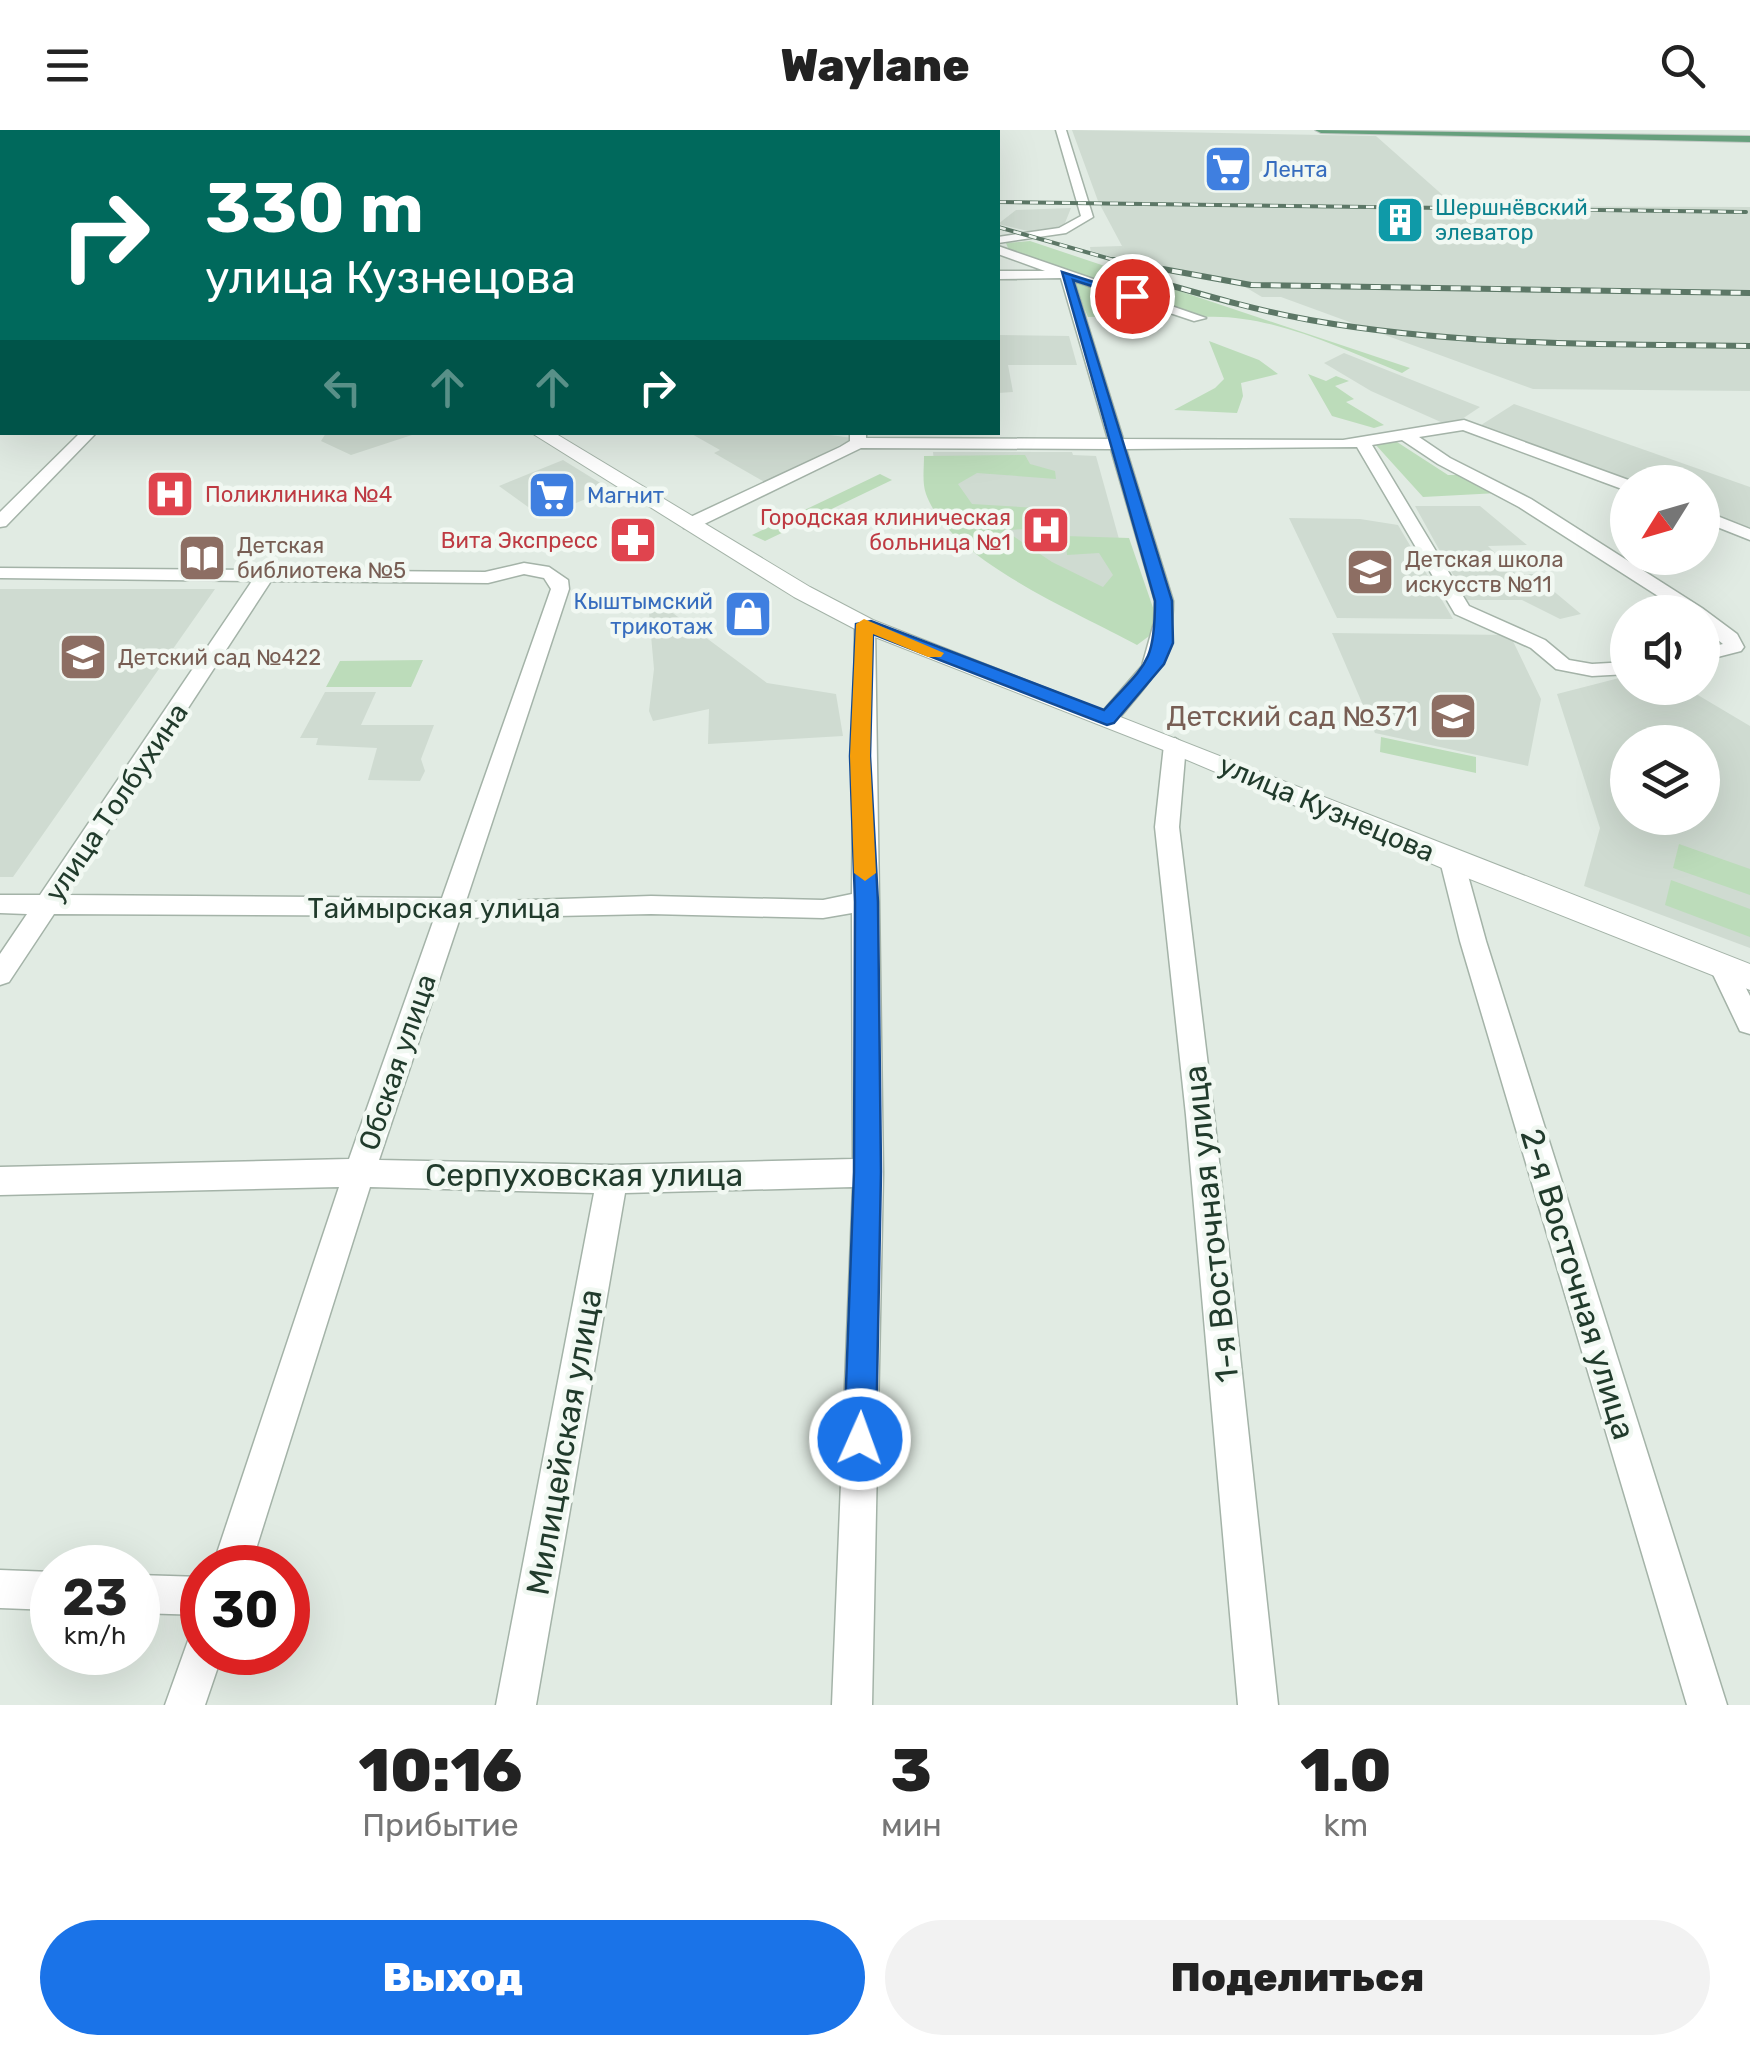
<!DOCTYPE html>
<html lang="ru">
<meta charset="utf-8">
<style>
:root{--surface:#fff;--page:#f2f2f2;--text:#222;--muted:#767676;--accent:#1a73e8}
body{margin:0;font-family:Rubik,sans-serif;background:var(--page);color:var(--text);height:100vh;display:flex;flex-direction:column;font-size:38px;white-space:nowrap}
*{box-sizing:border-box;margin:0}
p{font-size:32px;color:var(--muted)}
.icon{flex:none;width:55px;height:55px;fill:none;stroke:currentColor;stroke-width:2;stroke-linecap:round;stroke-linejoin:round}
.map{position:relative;height:1575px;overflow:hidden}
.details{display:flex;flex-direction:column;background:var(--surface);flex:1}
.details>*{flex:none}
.hud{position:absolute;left:0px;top:0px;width:1000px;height:305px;box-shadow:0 10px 40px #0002;background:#00695c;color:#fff;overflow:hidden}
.needle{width:65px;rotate:233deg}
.controls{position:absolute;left:1610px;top:335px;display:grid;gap:20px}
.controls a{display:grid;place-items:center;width:110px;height:110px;border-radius:50%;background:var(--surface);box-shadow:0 10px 40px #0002;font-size:50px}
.speed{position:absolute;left:30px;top:1415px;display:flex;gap:20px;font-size:50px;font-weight:700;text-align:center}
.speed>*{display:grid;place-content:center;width:130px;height:130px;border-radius:50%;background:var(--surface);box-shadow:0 10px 40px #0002;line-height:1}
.speed small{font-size:25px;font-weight:400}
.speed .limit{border:15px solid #d22;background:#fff;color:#111}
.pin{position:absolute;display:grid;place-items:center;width:85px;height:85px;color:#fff;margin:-42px;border:5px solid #fff;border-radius:50%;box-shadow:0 2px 10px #0007}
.me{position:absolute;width:110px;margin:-55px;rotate:2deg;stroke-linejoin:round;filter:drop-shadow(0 0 8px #0008)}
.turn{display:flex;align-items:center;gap:35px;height:210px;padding:0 40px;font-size:45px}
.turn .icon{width:130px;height:130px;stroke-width:2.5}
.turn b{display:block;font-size:70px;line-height:85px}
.lanes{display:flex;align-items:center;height:95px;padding:0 40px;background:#0003;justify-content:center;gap:50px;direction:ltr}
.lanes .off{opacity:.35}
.eta{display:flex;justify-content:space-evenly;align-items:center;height:170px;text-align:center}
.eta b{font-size:60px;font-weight:800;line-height:70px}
.cta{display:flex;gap:20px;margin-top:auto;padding:20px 40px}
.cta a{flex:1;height:115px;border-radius:60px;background:var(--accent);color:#fff;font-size:40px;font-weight:800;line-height:115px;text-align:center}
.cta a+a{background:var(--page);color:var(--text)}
header{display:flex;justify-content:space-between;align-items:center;height:130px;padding:0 40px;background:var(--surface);font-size:45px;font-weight:800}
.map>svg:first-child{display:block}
.built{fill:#cfdbd1;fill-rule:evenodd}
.green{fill:#bcdcba}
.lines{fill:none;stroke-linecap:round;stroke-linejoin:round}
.minor-casing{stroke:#a4b3a8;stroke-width:3}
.tertiary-casing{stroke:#a4b3a8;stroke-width:2}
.primary-casing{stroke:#c1c8c4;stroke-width:2}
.minor{fill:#fff;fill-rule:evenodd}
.tertiary{fill:#fff;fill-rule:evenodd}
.primary{fill:#66a07d;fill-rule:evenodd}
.rail-far1-casing{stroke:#5c7766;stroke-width:4}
.rail-casing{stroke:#5c7766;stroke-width:6}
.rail-far1{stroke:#f1f8f2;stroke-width:2.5;stroke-dasharray:8;stroke-linecap:butt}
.rail{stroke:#f1f8f2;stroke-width:4;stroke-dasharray:10;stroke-linecap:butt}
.route{fill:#1a73e8;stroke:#114b97;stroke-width:2.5}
.slow{fill:#f59e0b}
.labels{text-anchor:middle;stroke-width:9;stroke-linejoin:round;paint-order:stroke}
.far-shop-label{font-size:22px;fill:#366cbe;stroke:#f1f8f2;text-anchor:start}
.far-culture-label{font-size:22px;fill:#0d838f;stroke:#f1f8f2;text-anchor:start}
.far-health-label{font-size:22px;fill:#be3a42;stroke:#f1f8f2;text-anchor:end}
.far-education-label{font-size:22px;fill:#785e54;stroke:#f1f8f2;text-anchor:start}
.education-label{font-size:28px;fill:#785e54;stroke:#f1f8f2;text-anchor:end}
.street-label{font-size:28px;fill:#213b2c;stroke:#f1f8f2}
.near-street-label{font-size:32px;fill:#213b2c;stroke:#f1f8f2}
</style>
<header><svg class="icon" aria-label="menu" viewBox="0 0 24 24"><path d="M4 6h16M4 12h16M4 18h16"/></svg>Waylane<svg class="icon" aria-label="search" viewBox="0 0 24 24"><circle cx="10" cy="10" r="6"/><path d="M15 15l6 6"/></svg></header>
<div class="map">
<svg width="1750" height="1575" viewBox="0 0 1750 1575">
<rect width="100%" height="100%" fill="#e1ebe3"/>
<!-- built -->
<path class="built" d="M1072 0 1376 6 1455 76 1750 77V261L1533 259 1281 167H1262L1235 151 1091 123 1090 117 1122 116 1098 71Z
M1071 78 1063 98 1032 102 998 94 1016 80Z
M998 205 1069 206 1077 235H1008L1013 262 998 263Z
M1344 223 1480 277 1459 291 1443 293 1371 261 1324 233Z
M1514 274 1750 357V400L1703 382 1702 352H1628L1478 297Z
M806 302 853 308 768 354 714 323 720 320 690 303Z
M326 303 327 302 418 303 351 325 321 311Z
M933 322H1072L1073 325 1096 326 1137 474 1090 476 937 360Z
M563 330 610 359 542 387 499 356Z
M1415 376H1480L1527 415 1488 416 1516 444H1533L1581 484 1560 489 1522 470H1467Z
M1289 388 1360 389 1398 395 1453 489 1337 488Z
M0 459H215L13 747H0Z
M666 478 767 553 836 564 843 606 708 614 709 579 653 591 649 581 654 539 649 483Z
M1332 503 1510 505 1541 569 1528 636 1375 603Z
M1627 546 1628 558H1686L1750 596V818L1584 756 1600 698 1557 564ZM1628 612H1702V688H1628Z
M325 562H376L361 595H434L421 629 425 641 420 651 368 650 377 618 316 615 318 608H300Z"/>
<!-- green -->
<path class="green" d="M1030 111 1410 238 1402 243C1341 219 1271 183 1203 187L1025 127 1008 118 1006 113Z
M1073 153H1082L1162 180 1148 185 1088 187Z
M1209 211 1259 230 1278 244 1241 253 1243 266 1237 283 1174 280 1215 258 1224 249Z
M1308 244 1326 251 1336 246 1349 251 1335 256 1354 269 1346 272 1384 295 1374 298 1332 286Z
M1397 312 1448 345H1465L1498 363 1423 367 1375 314Z
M1025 325 1030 334 1055 341 1056 349 977 343 958 354 972 374 1037 378 1051 398 1004 400 1052 432 1103 457 1113 445 1099 423 1067 425 1065 406 1129 408 1160 498 1137 515C1076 481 950 431 926 364 922 353 924 338 924 326Z
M880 344 892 350 765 411 752 405Z
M423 530 411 557H326L340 531Z
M1381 607 1476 627V643L1380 622Z
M1679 714 1750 739V765L1673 738Z
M1671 750 1750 779V807L1665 775Z"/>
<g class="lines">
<!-- minor casing -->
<g class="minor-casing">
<path id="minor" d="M1056 0H1066L1093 87 1066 103 998 113V107L1059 98 1081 86Z
M0 58H2V64H0Z
M998 116 1206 188 1194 191 1074 151 1123 309 1343 310 1464 290 1634 352H1628V361L1622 359 1463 300 1419 307 1450 328 1531 369 1702 478 1737 504 1744 517 1741 521 1702 531V519L1723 514 1702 497V482H1683L1519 377 1438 334 1402 310 1372 315 1469 476 1545 510 1569 530 1592 534 1628 532V544L1592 546 1556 539 1531 518 1455 484 1357 317 1126 319 1173 471C1173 531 1151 550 1114 594L1107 596 1096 589 1142 536 1154 493 1155 471 1111 319 861 318 696 398H684V390L840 317 850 311V302H866V308L1108 309 1061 148 998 149V141H1045L998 124Z
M2 120V130L0 131V121Z
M2 151V159L0 160V152Z
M81 302H97L6 396 0 397V382Z
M1702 380 1750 399V410L1702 391Z
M524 433 549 437 568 450 569 459 466 771 471 772 651 766 823 770 852 764 855 495 865 489 875 495 883 1043 872 1575H832L853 1057 625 1063 536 1575H496L594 1063 370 1057 250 1438H212L339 1057 0 1065V1037L349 1029 435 786 54 784 9 852 0 855V824L27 784 0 783V765H40L252 451 0 448V438L485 442ZM524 444 544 448 551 459 442 768 66 765 271 451 488 453ZM852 783 853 1029 612 1035 379 1030 460 788 651 784 823 788Z
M1175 608 1186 615 1179 697 1214 985 1278 1575H1238L1186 985 1155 697 1164 615Z
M1452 722 1464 731 1486 811 1727 1575H1687L1460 811 1440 731Z
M1722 826 1731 829 1750 866V904L1740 901 1709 836 1713 829Z
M0 1440 52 1442V1480L0 1478Z
M138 1445 202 1447V1485L138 1483Z
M202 1502V1522H223L205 1575H165L189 1508Z"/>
</g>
<!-- tertiary casing -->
<g class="tertiary-casing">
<path id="tertiary" d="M0 224H2V234H0Z
M530 302H553L810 457 873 490 1750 834V860L1442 738 1166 621 857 500 794 467Z"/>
</g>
<!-- primary casing -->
<g class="primary-casing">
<path id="primary" d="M1315 0 1750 6V12L1321 3Z
M0 26 2 27V33L0 34Z"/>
</g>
<!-- minor -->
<use href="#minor" class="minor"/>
<!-- tertiary -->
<use href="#tertiary" class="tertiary"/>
<!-- primary -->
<use href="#primary" class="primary"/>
<!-- rail-far1 casing -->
<g class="rail-far1-casing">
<path id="rail-far1" d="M998 72 1746 82
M998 97 1121 132"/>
</g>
<!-- rail casing -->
<g class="rail-casing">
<path id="rail" d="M1113 130 1251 155 1750 163
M1162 153C1211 167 1260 181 1310 190 1455 216 1603 214 1750 216"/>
</g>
<!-- rail-far1 -->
<use href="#rail-far1" class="rail-far1"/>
<!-- rail -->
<use href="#rail" class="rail"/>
</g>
<!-- route -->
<path class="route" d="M1062 142 1138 166 1132 169 1073 150 1172 471 1173 513 1164 534 1114 593 1107 595 873 504 870 626 878 772 881 1042 876 1309 871 1320 860 1325 848 1320 844 1309 854 1042 855 772 850 626 856 494 871 491 1104 580C1145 534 1155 535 1155 471Z"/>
<!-- slow -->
<path class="slow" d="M864 489 944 523 941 527H928L873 504 870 626 876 743 865 751 854 743 850 626 856 494Z"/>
<!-- icons -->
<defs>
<g id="supermarket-square" transform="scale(2.5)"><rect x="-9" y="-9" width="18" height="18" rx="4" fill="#3f7fe0" stroke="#f1f8f2"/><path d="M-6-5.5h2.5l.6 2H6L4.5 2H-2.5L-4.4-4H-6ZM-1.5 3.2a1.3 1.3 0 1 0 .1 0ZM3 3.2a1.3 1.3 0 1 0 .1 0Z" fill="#fff"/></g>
<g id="building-square" transform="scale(2.5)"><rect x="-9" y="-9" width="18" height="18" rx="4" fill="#0f9aa8" stroke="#f1f8f2"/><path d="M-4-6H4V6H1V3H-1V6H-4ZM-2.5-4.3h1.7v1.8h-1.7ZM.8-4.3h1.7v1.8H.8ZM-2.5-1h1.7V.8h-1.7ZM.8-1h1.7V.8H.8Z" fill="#fff"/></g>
<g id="hospital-square" transform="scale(2.5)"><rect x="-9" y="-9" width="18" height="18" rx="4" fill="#e0444e" stroke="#f1f8f2"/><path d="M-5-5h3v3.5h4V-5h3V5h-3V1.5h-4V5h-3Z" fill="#fff"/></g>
<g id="pharmacy-square" transform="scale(2.5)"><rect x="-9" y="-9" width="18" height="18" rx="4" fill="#e0444e" stroke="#f1f8f2"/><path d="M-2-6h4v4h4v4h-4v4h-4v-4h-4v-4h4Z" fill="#fff"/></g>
<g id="library-square" transform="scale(2.5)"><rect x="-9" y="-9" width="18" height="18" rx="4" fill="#8d6e63" stroke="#f1f8f2"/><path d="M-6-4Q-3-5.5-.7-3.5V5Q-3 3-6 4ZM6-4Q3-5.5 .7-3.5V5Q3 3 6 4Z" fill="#fff"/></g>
<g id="school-square" transform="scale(2.5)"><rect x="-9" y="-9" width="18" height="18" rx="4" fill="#8d6e63" stroke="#f1f8f2"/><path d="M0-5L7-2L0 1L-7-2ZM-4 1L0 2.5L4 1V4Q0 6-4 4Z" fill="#fff"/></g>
<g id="shop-square" transform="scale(2.5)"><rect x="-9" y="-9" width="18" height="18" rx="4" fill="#3f7fe0" stroke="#f1f8f2"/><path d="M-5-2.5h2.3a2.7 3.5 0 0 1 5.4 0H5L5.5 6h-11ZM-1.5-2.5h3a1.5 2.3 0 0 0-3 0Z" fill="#fff"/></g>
</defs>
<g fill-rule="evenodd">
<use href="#supermarket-square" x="1228" y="39"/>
<use href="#building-square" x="1400" y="90"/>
<use href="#hospital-square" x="170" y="364"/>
<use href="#supermarket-square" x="552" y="365"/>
<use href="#hospital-square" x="1046" y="400"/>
<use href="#pharmacy-square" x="633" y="410"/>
<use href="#library-square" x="202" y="428"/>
<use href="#school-square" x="1370" y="442"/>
<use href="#shop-square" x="748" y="484"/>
<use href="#school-square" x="83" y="527"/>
<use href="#school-square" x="1453" y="586"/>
</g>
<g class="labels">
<!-- far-shop labels -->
<g class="far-shop-label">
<text x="1263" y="47">Лента</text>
<text x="587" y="373">Магнит</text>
<text x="713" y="479" text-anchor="end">Кыштымский<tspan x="713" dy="25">трикотаж</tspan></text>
</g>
<!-- far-culture labels -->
<g class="far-culture-label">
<text x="1435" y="85">Шершнёвский<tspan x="1435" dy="25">элеватор</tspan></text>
</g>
<!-- far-health labels -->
<g class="far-health-label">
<text x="205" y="372" text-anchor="start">Поликлиника №4</text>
<text x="1011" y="395">Городская клиническая<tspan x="1011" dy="25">больница №1</tspan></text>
<text x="598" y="418">Вита Экспресс</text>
</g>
<!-- far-education labels -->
<g class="far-education-label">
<text x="237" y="423">Детская<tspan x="237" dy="25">библиотека №5</tspan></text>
<text x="1405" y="437">Детская школа<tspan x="1405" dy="25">искусств №11</tspan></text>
<text x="118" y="535">Детский сад №422</text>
</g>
<!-- education labels -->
<g class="education-label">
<text x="1418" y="596">Детский сад №371</text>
</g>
<!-- street labels -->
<g class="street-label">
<text transform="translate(116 672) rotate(-56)" y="10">улица Толбухина</text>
<text transform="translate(1327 678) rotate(23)" y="10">улица Кузнецова</text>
<text x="434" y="788">Таймырская улица</text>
<text transform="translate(397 932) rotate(-71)" y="10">Обская улица</text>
</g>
<!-- near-street labels -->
<g class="near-street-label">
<text x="584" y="1056">Серпуховская улица</text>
<text transform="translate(1211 1094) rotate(-96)" y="11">1-я Восточная улица</text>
<text transform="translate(1578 1154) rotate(73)" y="11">2-я Восточная улица</text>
<text transform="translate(564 1312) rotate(-80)" y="11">Милицейская улица</text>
</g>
</g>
</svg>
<div class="controls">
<a><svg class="needle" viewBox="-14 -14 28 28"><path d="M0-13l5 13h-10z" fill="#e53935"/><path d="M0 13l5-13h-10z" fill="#767676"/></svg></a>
<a><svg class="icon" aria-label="sound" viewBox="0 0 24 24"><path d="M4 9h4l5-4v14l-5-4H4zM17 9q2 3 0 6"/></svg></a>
<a><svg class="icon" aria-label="layers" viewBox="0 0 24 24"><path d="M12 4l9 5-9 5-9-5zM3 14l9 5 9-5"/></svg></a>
</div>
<div class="speed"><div>23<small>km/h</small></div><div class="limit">30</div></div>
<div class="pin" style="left:1132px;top:166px;background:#d93025"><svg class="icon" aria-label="arrive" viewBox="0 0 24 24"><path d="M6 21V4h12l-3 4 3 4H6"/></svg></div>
<svg class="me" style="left:860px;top:1309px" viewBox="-20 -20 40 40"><circle r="17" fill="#1a73e8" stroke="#fff" stroke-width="3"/><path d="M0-11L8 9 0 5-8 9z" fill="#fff"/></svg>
<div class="hud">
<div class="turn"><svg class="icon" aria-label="right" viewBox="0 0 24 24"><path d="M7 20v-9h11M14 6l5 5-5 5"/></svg><div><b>330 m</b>улица Кузнецова</div></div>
<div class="lanes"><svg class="icon off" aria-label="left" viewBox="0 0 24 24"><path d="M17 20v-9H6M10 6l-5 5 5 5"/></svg><svg class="icon off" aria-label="ahead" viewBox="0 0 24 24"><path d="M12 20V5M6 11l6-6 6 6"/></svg><svg class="icon off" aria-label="ahead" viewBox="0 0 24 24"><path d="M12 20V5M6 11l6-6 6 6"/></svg><svg class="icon" aria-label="right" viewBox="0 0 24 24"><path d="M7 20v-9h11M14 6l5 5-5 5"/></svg></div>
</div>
</div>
<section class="details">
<div class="eta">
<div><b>10:16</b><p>Прибытие</p></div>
<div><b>3</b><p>мин</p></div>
<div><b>1.0</b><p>km</p></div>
</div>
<div class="cta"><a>Выход</a><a>Поделиться</a></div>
</section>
